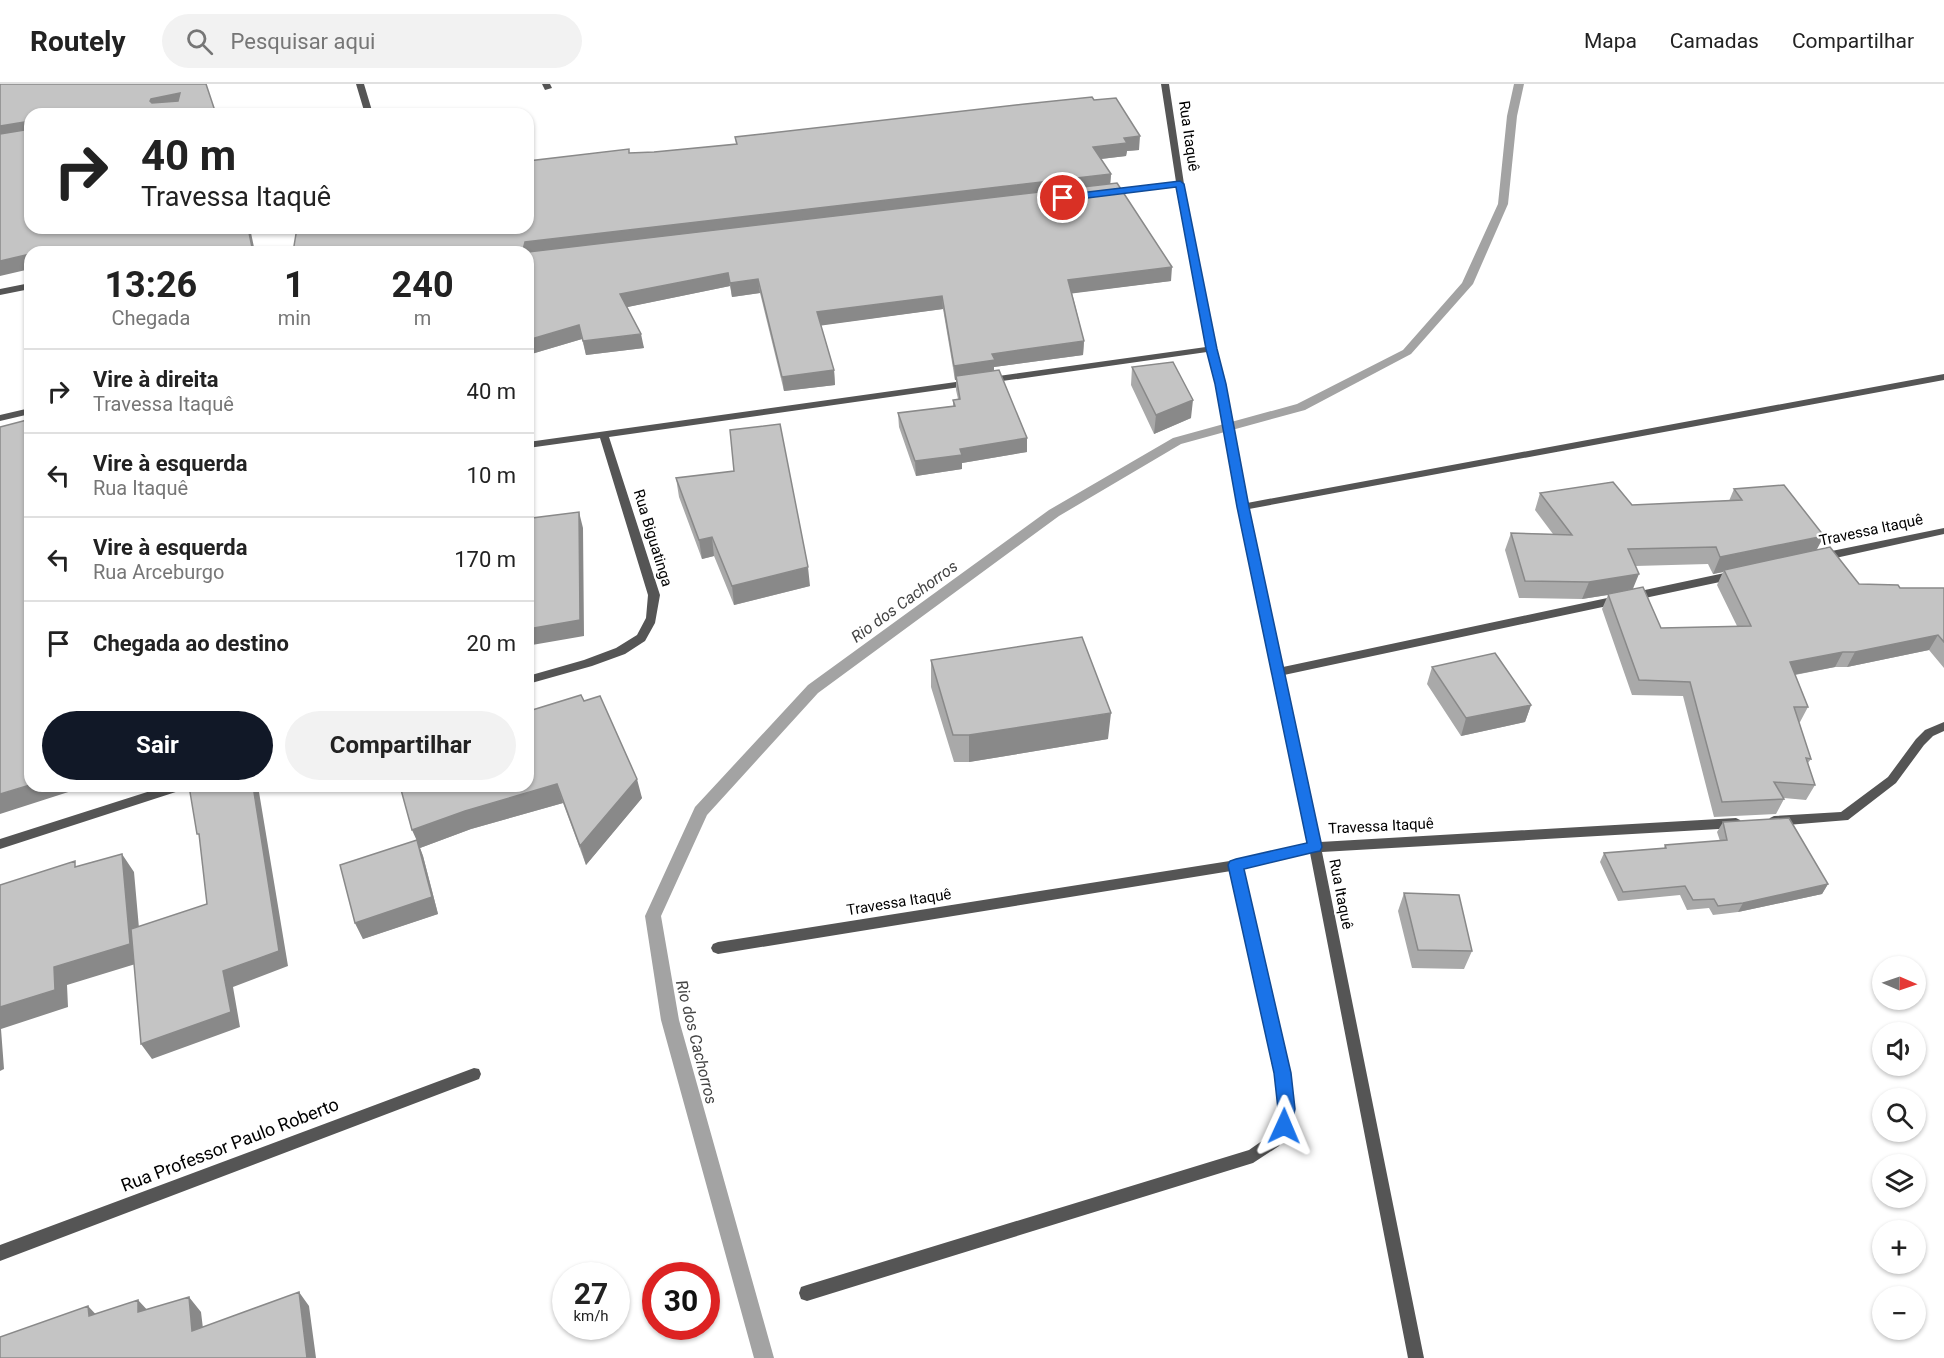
<!DOCTYPE html>
<html lang="pt">
<meta charset="utf-8">
<style>
:root{--surface:#fff;--page:#f2f2f2;--text:#222;--muted:#767676;--line:#e0e0e0;--accent:#111827}
body{margin:0;font-family:Roboto,sans-serif;background:var(--page);color:var(--text);height:100vh;display:flex;flex-direction:column;font-size:22px;white-space:nowrap}
*{box-sizing:border-box;margin:0}
p{font-size:20px;color:var(--muted)}
.icon{flex:none;width:33px;height:33px;fill:none;stroke:currentColor;stroke-width:2;stroke-linecap:round;stroke-linejoin:round}
.map{position:relative;flex:1;overflow:hidden}
.sheet{position:absolute;left:24px;top:162px;width:510px;height:546px;display:flex;flex-direction:column;background:var(--surface);border-radius:18px;box-shadow:0 2px 4px #0004}
.sheet>*{flex:none}
.hud{position:absolute;left:24px;top:24px;width:510px;height:126px;border-radius:18px;box-shadow:0 2px 4px #0004;background:#fff;color:var(--text);overflow:hidden}
.needle{width:39px;rotate:92deg}
.controls{position:absolute;left:1872px;top:872px;display:grid;gap:12px}
.controls a{display:grid;place-items:center;width:54px;height:54px;border-radius:50%;background:var(--surface);box-shadow:0 2px 4px #0004;font-size:30px}
.speed{position:absolute;left:552px;top:1178px;display:flex;gap:12px;font-size:30px;font-weight:700;text-align:center}
.speed>*{display:grid;place-content:center;width:78px;height:78px;border-radius:50%;background:var(--surface);box-shadow:0 2px 4px #0004;line-height:1}
.speed small{font-size:15px;font-weight:400}
.speed .limit{border:9px solid #d22;background:#fff;color:#111}
.pin{position:absolute;display:grid;place-items:center;width:51px;height:51px;color:#fff;margin:-26px;border:3px solid #fff;border-radius:50%;box-shadow:0 2px 6px #0007}
.me{position:absolute;width:66px;margin:-33px;rotate:1deg;stroke-linejoin:round;filter:drop-shadow(0 0 4px #0008)}
.turn{display:flex;align-items:center;gap:21px;height:126px;padding:0 18px;font-size:27px}
.turn .icon{width:78px;height:78px;stroke-width:2.5}
.turn b{display:block;font-size:42px;line-height:51px}
.eta{display:flex;justify-content:space-evenly;align-items:center;height:102px;text-align:center}
.eta b{font-size:36px;font-weight:700;line-height:42px}
.button{display:flex;gap:12px;margin-top:auto;padding:12px 18px}
.button a{flex:1;height:69px;border-radius:36px;background:var(--accent);color:#fff;font-size:24px;font-weight:700;line-height:69px;text-align:center}
.button a+a{background:var(--page);color:var(--text)}
ul{padding:0;list-style:none}
li{display:flex;align-items:center;gap:18px;height:84px;padding:0 18px;border-top:2px solid var(--line)}
li div{flex:1}
li b{display:block;font-size:22px}
li em{font-style:normal}
header{display:flex;align-items:center;gap:36px;box-sizing:border-box;height:84px;padding:0 30px;background:var(--surface);border-bottom:2px solid var(--line)}
header strong{font-size:28px}
nav{display:flex;gap:33px;margin-inline-start:auto;font-size:21px}
.search{width:420px;height:54px;background:var(--page);display:flex;align-items:center;gap:15px;box-sizing:border-box;padding:0 21px;border-radius:33px;color:var(--muted);font-size:22px}
.map>svg:first-child{display:block}
.lines{fill:none;stroke-linecap:round;stroke-linejoin:round}
.stream{fill:#a3a3a3;fill-rule:evenodd}
.service{fill:#555;fill-rule:evenodd}
.minor{fill:#555;fill-rule:evenodd}
.wall{fill:#a9a9a9;fill-rule:evenodd}
.shaded-wall{fill:#898989}
.building{fill:#c4c4c4;stroke:#898989;stroke-width:1.5;fill-rule:evenodd}
.route{fill:#1a73e8;stroke:#114b97;stroke-width:1.5}
.labels{text-anchor:middle;stroke-width:4.5;stroke-linejoin:round;paint-order:stroke}
.street-label{font-size:15px;fill:#000;stroke:#fff}
.water-label{font-size:16px;font-style:italic;fill:#444;stroke:#fff}
.near-street-label{font-size:18px;fill:#000;stroke:#fff}
</style>
<header>
<strong>Routely</strong>
<div class="search"><svg class="icon" aria-label="search" viewBox="0 0 24 24"><circle cx="10" cy="10" r="6"/><path d="M15 15l6 6"/></svg>Pesquisar aqui</div>
<nav><a>Mapa</a><a>Camadas</a><a>Compartilhar</a></nav>
</header>
<div class="map">
<svg width="1944" height="1274" viewBox="0 0 1944 1274">
<rect width="100%" height="100%" fill="#fff"/>
<g class="lines">
<!-- stream -->
<path class="stream" d="M1514 0H1524L1517 32 1508 120 1473 200 1411 270 1305 326 1181 360 1059 432 818 609 707 731 661 832 679 936 774 1274H754L661 936 645 832 695 723 808 601 1049 426 1173 354 1297 320 1403 266 1462 199 1498 120 1507 32Z"/>
<!-- service -->
<path class="service" d="M356 0H364L373 30H365Z
M542 0H550L552 4 545 6Z"/>
<!-- minor -->
<path class="minor" d="M1161 0H1169L1184 100 1216 265 1226 300 1247 419 1944 290V296L1249 425 1283 583 1734 487 1739 491 1734 495 1284 591 1320 758 1736 734 1740 736 1742 739 1740 742 1736 744 1322 768 1424 1274H1408L1310 769 1243 784 1289 989 1293 1025 1291 1042 1279 1062 1253 1079 807 1217 801 1215 799 1209 801 1203 807 1201 1249 1066 1269 1052 1277 1040 1279 1025 1275 989 1231 787 718 870 713 868 711 864 713 860 718 858 1236 776 1308 760 1238 423 1216 300 1207 268 609 353 660 511 655 539 645 557 625 570 592 582 528 600V592L584 576 616 564 637 551 646 534 648 511 600 354 528 364V358L1206 263 1176 103 1106 111 1102 109 1106 107 1176 98Z
M30 199V205L0 211V205Z
M30 324V330L0 337V331Z
M1944 444V450L1822 477 1817 473 1822 469Z
M1944 638V647L1933 652 1924 661 1896 699 1848 736 1774 742 1770 740 1768 737 1770 734 1774 732 1841 728 1888 693 1916 655 1925 646Z
M166 702H187L185 705 0 765V755Z
M474 984 479 985 481 990 479 995 0 1177V1161Z"/>
</g>
<!-- wall -->
<path class="wall" d="M1094 16 1139 66 1127 67 1126 72 1101 75 1111 90 1110 100 1171 197 1072 209 1084 257 1083 271 994 283V286L1027 354V368L962 379V385L916 392 899 343 898 329 953 322V316L958 315 956 306V296H955L943 225 821 241 834 286 835 301 784 307 760 209 732 213 730 202 627 223 644 264 586 271 582 255 528 271V168L629 69 654 68 736 60 735 53Z
M1132 283 1191 334 1154 350 1131 301Z
M676 394 810 502 734 521 714 472 702 475 679 413Z
M1734 405 1816 466 1859 500 1900 504H1944V584L1929 566 1847 583H1835L1795 591 1808 623 1800 638H1799L1811 675 1808 679 1815 701 1806 716 1784 714V715L1776 730 1714 733 1683 612 1632 611 1602 525 1608 511 1582 515 1519 514 1505 466 1511 449 1553 450 1535 426 1540 409 1632 421 1729 417ZM1708 480 1713 490 1723 488 1717 501 1737 542 1661 544 1633 505 1635 482Z
M931 576 1108 655 969 678H954L931 603Z
M1432 583 1531 621 1525 638 1461 652 1427 600Z
M584 617 642 714 586 781 563 719 471 745 420 764 423 772 438 830 363 855 355 839 416 756 532 637 529 627Z
M1723 738 1828 800 1822 810 1738 828 1713 831 1709 824 1687 826 1680 811 1618 817 1600 778 1604 769 1664 764 1665 761 1720 757 1717 748Z
M1404 809 1472 867 1464 885 1412 884 1398 827Z"/>
<!-- shaded-wall -->
<path class="shaded-wall" d="M180 9 185 22 156 28 150 17 151 15Z
M25 38 30 48 0 56V42Z
M1140 52 1139 66 1127 67 1126 72 1092 76 1093 63 1124 54Z
M1111 90 1110 103 528 168H523V166L525 158Z
M248 144H250L255 168H253Z
M26 171 30 173V185L0 192V177Z
M1172 183 1171 197 1068 210V196Z
M728 189 730 202 623 224 620 210Z
M758 195 760 209 732 213 730 199Z
M942 212 943 225 818 242 817 228Z
M579 241 582 255 528 271V256Z
M641 250 644 264 586 271 583 257Z
M1084 257 1083 271 994 283V290L956 292V296H955L954 282 992 270Z
M834 286 835 301 784 307 782 293Z
M1193 316 1191 334 1154 350 1156 331Z
M27 336 30 342V369Z
M1027 354V368L962 379V385L916 392 915 377 960 365Z
M579 428 583 444 584 552 532 561 533 572 528 573V545Z
M1824 452 1815 469 1724 486 1723 488 1713 490 1720 473Z
M712 453 714 472 702 475 699 456Z
M808 483 810 502 734 521 732 502Z
M1639 490 1632 507 1582 515 1589 498Z
M1938 551 1929 566 1847 583 1855 568Z
M1843 568 1835 583 1782 593 1790 578Z
M1531 621 1525 638 1461 652 1466 634Z
M1111 629 1108 655 969 678V651Z
M637 695 642 714 586 781 580 762Z
M557 700 563 719 471 745 420 764 423 772 438 830 363 855 355 839 417 757 412 746 465 727Z
M30 701V702H87L0 730V710Z
M253 702H258L288 882 233 903 240 943 152 975 141 960 223 887Z
M122 770 134 788 142 878 67 901 68 923 1 945 4 985 0 987V923L54 883Z
M1828 800 1822 810 1738 828 1743 819Z
M299 1208 309 1222 316 1274H307Z
M189 1213 201 1228 205 1261 192 1247Z
M138 1216 151 1230 138 1228Z
M88 1222 102 1237 89 1232Z"/>
<!-- building -->
<path class="building" d="M0 0H206L216 30H30V144H248L253 168H30V173L26 174V171L0 177V50L24 46 25 38 0 42ZM180 9 178 17 152 19 150 17 151 15Z
M1092 13 1094 16 1116 14 1140 52 1124 54 1127 59 1093 63 1111 90 525 158 523 166 525 168H293L297 144H528V77L629 65V69L654 68 737 60 735 53 1025 20Z
M1117 99 1172 183 1068 196 1084 257 992 270 995 276 954 282 942 212 817 228 834 286 782 293 758 195 730 199 728 189 620 210 641 250 583 257 579 241 528 256V168Z
M1173 278 1193 316 1156 331 1132 283Z
M999 286 1027 354 960 365 962 371 915 377 898 329 955 322 953 316 960 315 956 292Z
M27 336 30 369V701L0 710V343Z
M780 340 808 483 732 502 712 453 699 456 676 394 734 387 730 346Z
M1613 398 1632 421 1742 416 1734 405 1784 401 1824 452 1720 473 1716 463 1628 465 1639 490 1589 498 1525 497 1511 449 1572 451 1540 409Z
M579 428 580 536 528 545V439H532V434Z
M1830 463 1859 500 1898 501 1900 504H1944V558L1938 551 1855 568H1843L1790 578 1808 623H1794L1811 675 1806 674 1815 701 1774 698 1784 715 1722 718 1690 598 1639 596 1608 510 1643 503 1661 544 1751 542 1724 486Z
M1082 553 1111 629 969 651H953L931 576Z
M1495 569 1531 621 1466 634 1432 583Z
M581 611 584 617 600 612 637 695 580 762 557 700 465 727 412 746 400 702H528V638L533 637 529 627Z
M189 702H253L279 867 223 887 231 928 141 960 131 845 207 820 199 750H197Z
M1789 734 1828 800 1743 819 1718 822 1714 815 1693 816 1685 802 1623 808 1604 769 1666 764 1665 761 1727 756 1723 738Z
M417 756 432 813 355 839 340 781Z
M122 770 130 860 54 883 55 906 0 923V801L75 777V783Z
M1404 809 1459 811 1472 867 1418 866Z
M299 1208 307 1274H0V1253L88 1222 89 1232 138 1216V1228L189 1213 192 1247Z"/>
<!-- route -->
<path class="route" d="M1180 97 1184 100 1217 265 1226 300 1249 423 1322 763 1320 767 1315 768 1244 785 1291 989 1295 1025 1290 1048 1284 1050 1278 1048 1276 1042 1278 1025 1274 989 1228 781 1230 777 1236 775 1307 759 1237 423 1215 300 1206 265 1176 103 1063 117 1059 114 1063 111Z"/>
<g class="labels">
<!-- street labels -->
<g class="street-label">
<text transform="translate(1189 52) rotate(82)" y="5">Rua Itaquê</text>
<text transform="translate(1871 446) rotate(-12)" y="5">Travessa Itaquê</text>
<text transform="translate(653 454) rotate(73)" y="5">Rua Biguatinga</text>
<text transform="translate(1381 742) rotate(-3)" y="5">Travessa Itaquê</text>
<text transform="translate(1341 810) rotate(79)" y="5">Rua Itaquê</text>
<text transform="translate(899 818) rotate(-9)" y="5">Travessa Itaquê</text>
</g>
<!-- water labels -->
<g class="water-label">
<text transform="translate(904 517) rotate(-36)" y="6">Rio dos Cachorros</text>
<text transform="translate(697 958) rotate(76)" y="6">Rio dos Cachorros</text>
</g>
<!-- near-street labels -->
<g class="near-street-label">
<text transform="translate(230 1061) rotate(-21)" y="6">Rua Professor Paulo Roberto</text>
</g>
</g>
</svg>
<div class="controls">
<a><svg class="needle" viewBox="-14 -14 28 28"><path d="M0-13l5 13h-10z" fill="#e53935"/><path d="M0 13l5-13h-10z" fill="#767676"/></svg></a>
<a><svg class="icon" aria-label="sound" viewBox="0 0 24 24"><path d="M4 9h4l5-4v14l-5-4H4zM17 9q2 3 0 6"/></svg></a>
<a><svg class="icon" aria-label="search" viewBox="0 0 24 24"><circle cx="10" cy="10" r="6"/><path d="M15 15l6 6"/></svg></a>
<a><svg class="icon" aria-label="layers" viewBox="0 0 24 24"><path d="M12 4l9 5-9 5-9-5zM3 14l9 5 9-5"/></svg></a>
<a>+</a>
<a>−</a>
</div>
<div class="speed"><div>27<small>km/h</small></div><div class="limit">30</div></div>
<div class="pin" style="left:1063px;top:114px;background:#d93025"><svg class="icon" aria-label="arrive" viewBox="0 0 24 24"><path d="M6 21V4h12l-3 4 3 4H6"/></svg></div>
<svg class="me" style="left:1284px;top:1042px" viewBox="-20 -20 40 40"><path d="M0-17L14 15 0 8-14 15z" fill="#1a73e8" stroke="#fff" stroke-width="4"/></svg>
<div class="hud">
<div class="turn"><svg class="icon" aria-label="right" viewBox="0 0 24 24"><path d="M7 20v-9h11M14 6l5 5-5 5"/></svg><div><b>40 m</b>Travessa Itaquê</div></div>
</div>
<section class="sheet">
<div class="eta">
<div><b>13:26</b><p>Chegada</p></div>
<div><b>1</b><p>min</p></div>
<div><b>240</b><p>m</p></div>
</div>
<ul>
<li><svg class="icon" aria-label="right" viewBox="0 0 24 24"><path d="M7 20v-9h11M14 6l5 5-5 5"/></svg><div><b>Vire à direita</b><p>Travessa Itaquê</p></div><em>40 m</em></li>
<li><svg class="icon" aria-label="left" viewBox="0 0 24 24"><path d="M17 20v-9H6M10 6l-5 5 5 5"/></svg><div><b>Vire à esquerda</b><p>Rua Itaquê</p></div><em>10 m</em></li>
<li><svg class="icon" aria-label="left" viewBox="0 0 24 24"><path d="M17 20v-9H6M10 6l-5 5 5 5"/></svg><div><b>Vire à esquerda</b><p>Rua Arceburgo</p></div><em>170 m</em></li>
<li><svg class="icon" aria-label="arrive" viewBox="0 0 24 24"><path d="M6 21V4h12l-3 4 3 4H6"/></svg><div><b>Chegada ao destino</b></div><em>20 m</em></li>
</ul>
<div class="button"><a>Sair</a><a>Compartilhar</a></div>
</section>
</div>
